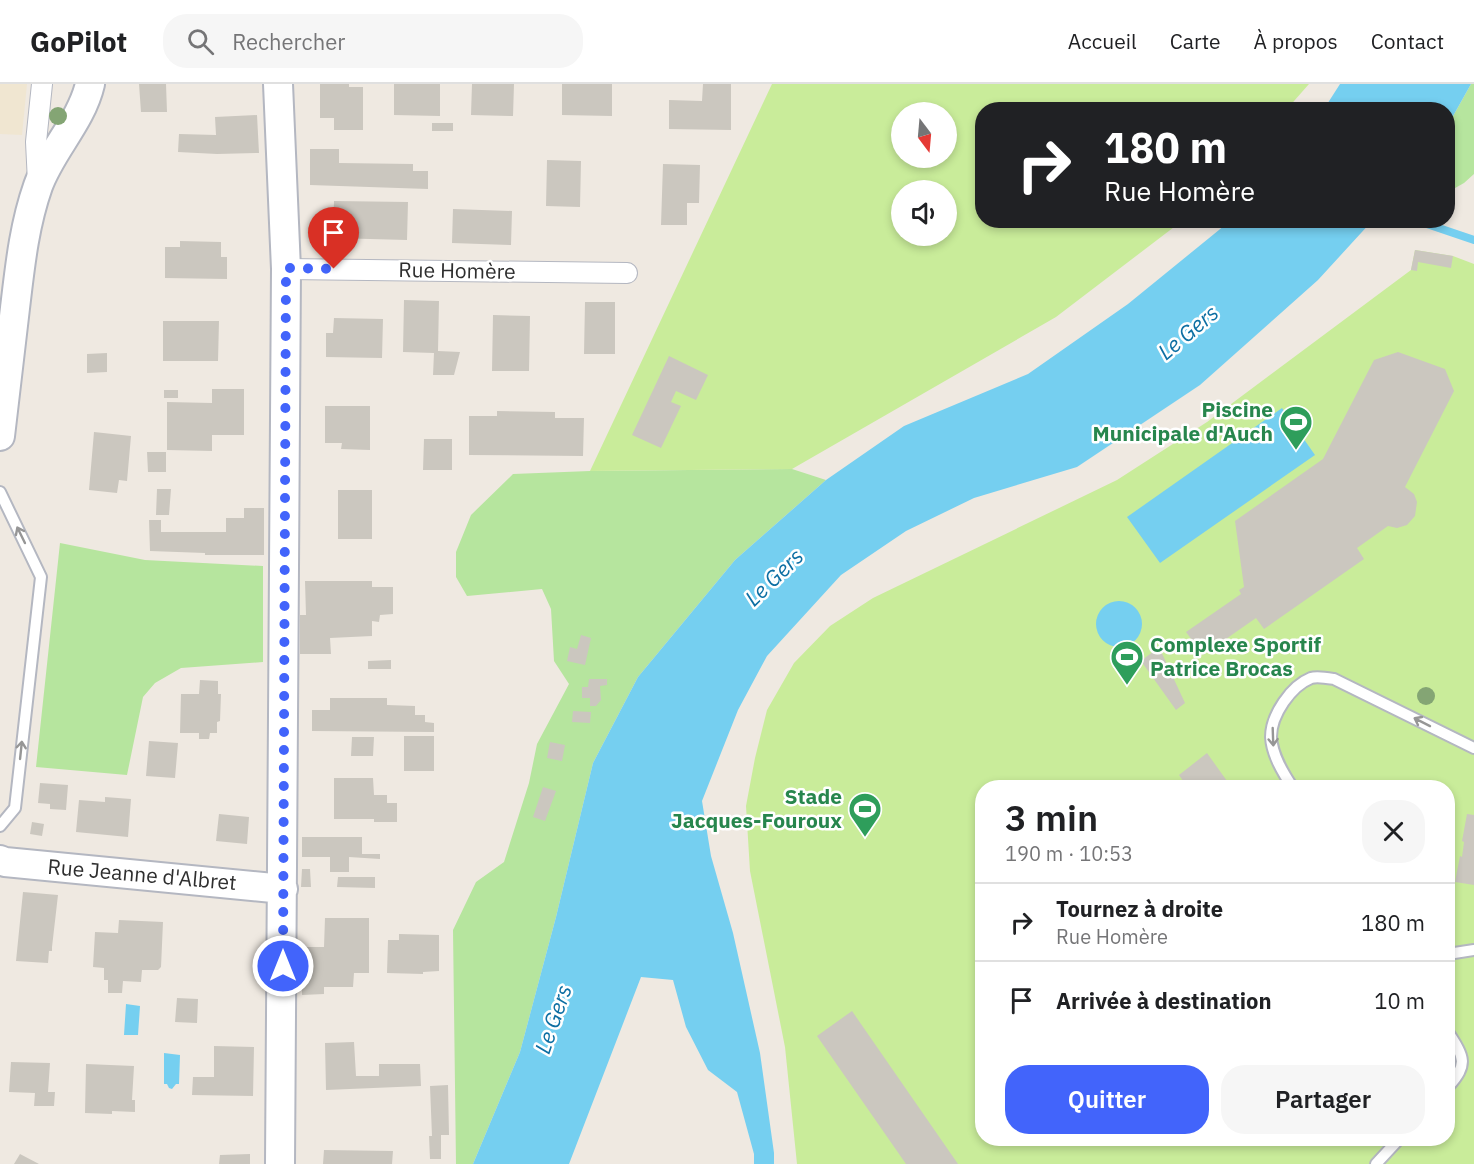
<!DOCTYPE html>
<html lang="fr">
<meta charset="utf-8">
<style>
:root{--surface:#fff;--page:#f6f6f6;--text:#202124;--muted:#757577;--line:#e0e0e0;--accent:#4264fb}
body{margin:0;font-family:"IBM Plex Sans",sans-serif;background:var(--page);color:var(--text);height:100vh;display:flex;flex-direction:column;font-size:22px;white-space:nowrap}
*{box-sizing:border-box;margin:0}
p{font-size:20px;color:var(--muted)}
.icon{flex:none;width:33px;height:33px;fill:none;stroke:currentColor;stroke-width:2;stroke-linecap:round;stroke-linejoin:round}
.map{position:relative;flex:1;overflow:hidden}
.panel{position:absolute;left:975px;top:696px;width:480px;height:366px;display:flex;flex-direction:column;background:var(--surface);border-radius:24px;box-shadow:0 3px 9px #0003}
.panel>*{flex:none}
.top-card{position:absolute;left:975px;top:18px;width:480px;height:126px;border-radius:24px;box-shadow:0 3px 9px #0003;background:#202124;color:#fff;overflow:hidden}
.needle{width:39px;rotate:164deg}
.tools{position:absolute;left:891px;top:18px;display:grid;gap:12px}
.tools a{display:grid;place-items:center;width:66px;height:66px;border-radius:50%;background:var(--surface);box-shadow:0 3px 9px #0003;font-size:30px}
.pin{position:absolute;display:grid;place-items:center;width:51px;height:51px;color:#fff;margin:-62px -26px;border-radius:50% 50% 50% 0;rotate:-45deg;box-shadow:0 0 6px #0007}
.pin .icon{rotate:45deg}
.me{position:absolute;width:66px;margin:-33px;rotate:0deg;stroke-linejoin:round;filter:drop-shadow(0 0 4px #0008)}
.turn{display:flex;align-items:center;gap:21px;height:126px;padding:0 30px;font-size:27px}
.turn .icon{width:78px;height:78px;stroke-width:2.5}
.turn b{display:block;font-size:42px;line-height:51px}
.round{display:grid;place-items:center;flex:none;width:63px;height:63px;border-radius:24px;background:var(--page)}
.headline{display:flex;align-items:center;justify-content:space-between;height:102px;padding:0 30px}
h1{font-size:36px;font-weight:600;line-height:45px}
.cta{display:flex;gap:12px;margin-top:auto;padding:12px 30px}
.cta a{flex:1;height:69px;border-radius:24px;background:var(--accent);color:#fff;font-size:24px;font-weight:600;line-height:69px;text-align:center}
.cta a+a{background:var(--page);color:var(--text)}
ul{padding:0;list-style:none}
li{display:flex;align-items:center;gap:18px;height:78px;padding:0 30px;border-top:2px solid var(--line)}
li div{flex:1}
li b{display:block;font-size:22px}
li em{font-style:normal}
header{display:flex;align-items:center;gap:36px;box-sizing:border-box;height:84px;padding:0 30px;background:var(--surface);border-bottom:2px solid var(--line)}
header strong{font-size:28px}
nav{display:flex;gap:33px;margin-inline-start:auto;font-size:21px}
.search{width:420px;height:54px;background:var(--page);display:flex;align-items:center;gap:15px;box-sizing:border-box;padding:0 21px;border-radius:24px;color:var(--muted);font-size:22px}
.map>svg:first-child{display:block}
.education{fill:#f0e6d1}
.green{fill:#b6e59e}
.pitch{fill:#c9ec9a;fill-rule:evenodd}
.water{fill:#75cff0}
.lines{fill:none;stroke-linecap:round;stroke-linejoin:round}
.stream{stroke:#75cff0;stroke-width:8}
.building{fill:#cbc7bf}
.lane-casing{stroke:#b4b7c1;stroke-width:14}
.street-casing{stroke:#b4b7c1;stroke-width:22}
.secondary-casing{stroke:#b4b7c1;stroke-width:32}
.lane{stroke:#fff;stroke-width:10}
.street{stroke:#fff;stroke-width:20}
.secondary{stroke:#fff;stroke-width:28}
.tree{fill:#84a574}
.oneway{stroke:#969696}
.route{stroke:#4264fb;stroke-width:10;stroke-dasharray:0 18}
.labels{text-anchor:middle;stroke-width:5;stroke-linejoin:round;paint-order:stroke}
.street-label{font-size:21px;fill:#2e2e2e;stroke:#fff}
.leisure-label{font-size:21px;font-weight:bold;fill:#27864d;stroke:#fff;text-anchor:end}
.water-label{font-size:22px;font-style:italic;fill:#0d6fa3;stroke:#fff}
</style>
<header>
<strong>GoPilot</strong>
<div class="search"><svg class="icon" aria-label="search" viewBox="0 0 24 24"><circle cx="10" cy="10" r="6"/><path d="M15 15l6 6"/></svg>Rechercher</div>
<nav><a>Accueil</a><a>Carte</a><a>À propos</a><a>Contact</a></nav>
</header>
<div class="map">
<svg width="1474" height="1080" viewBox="0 0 1474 1080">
<rect width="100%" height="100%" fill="#efe9e1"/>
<!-- education -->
<path class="education" d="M0 0H27L22 51 0 50Z"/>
<!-- green -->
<path class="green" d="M1471 0H1474V90L1464 99 1448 108V41Z
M792 385 826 396 735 476 638 593 593 679 556 833 520 968 473 1080H456L453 846 476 798 504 778 529 699 537 660 569 600 554 577 551 525 542 505 467 512 456 493V468L471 431 513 390 590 387Z
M60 459 145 476 263 482V578L181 584 155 599 143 613 127 691 36 683Z"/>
<!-- pitch -->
<path class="pitch" d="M772 0H1309L1287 25 982 26V136L1182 137 1056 233 792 385 590 387ZM902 28H946V74H902ZM902 106H946V152H902Z
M1415 166 1453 172 1474 180V1080H797L785 963 750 787 746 722 755 674 767 626 794 579 830 542 873 514 1117 396 1207 338 1411 186ZM982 704H1448V1054H982Z"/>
<!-- water -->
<path class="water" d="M1340 0H1471L1448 41V26L1324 25Z
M1230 137H1372L1318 196 1200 301 1077 383 974 414 906 447 841 491 767 572 738 626 702 717 711 772 733 849 760 969 774 1069V1080H754V1070L737 1008 708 986 686 943 673 896 641 893 569 1080H473L520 968 556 833 593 679 638 593 735 476 826 396 904 342 1028 290 1128 220Z
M1282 324 1315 371 1160 479 1127 433Z
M1096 540a23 23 0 1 1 46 0a23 23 0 1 1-46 0Z
M126 920 140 922 138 951H124Z
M164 969 180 971 179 1000H176L172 1005 169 1004 167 1000H164Z"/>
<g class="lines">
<!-- stream -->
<path class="stream" d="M1415 136 1474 156"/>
</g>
<!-- building -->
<path class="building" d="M139 0H166L167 28H141Z
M320 0H349V3H363V46H334V34H320Z
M394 0H440V32L394 31Z
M472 0H514L513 32 471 31Z
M562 0H612V32L562 31Z
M703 0H731V46L669 45V16L702 17Z
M257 31 259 69 217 70 178 68 179 50 216 51 215 33Z
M432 39H453V47H432Z
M310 65H339V79L413 80V87H428V105L310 101Z
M547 76 581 77 580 123 546 122Z
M663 80 700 81 699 119H687V141H661Z
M334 117 408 118 407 156 333 154Z
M453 125 512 127 511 161 452 159Z
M180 157 221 158V173H227V195L165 194V163H180Z
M1415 166 1453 172 1451 184 1418 178 1417 187 1411 186Z
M404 216 439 217 438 267 460 268 454 291H433L434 269 403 268Z
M585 218H615V270H584Z
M493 231 530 232 529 287H492Z
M334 234 383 235 382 274 326 273V249H333Z
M163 237H219L218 277H163Z
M1398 268 1445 285 1454 307 1405 403 1414 410 1417 418 1415 432 1407 441 1397 444 1388 442 1357 464 1364 475 1264 545 1256 534 1203 571 1186 548 1241 510 1239 506 1244 503 1235 437 1323 375 1374 276Z
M107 269V288L87 289V270Z
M669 272 708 291 696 316 676 307 671 318 681 322 661 364 632 351Z
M212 305H244V351H212V367L167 366V318L212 319Z
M164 306H178V314H164Z
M325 322H370V366L341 365 342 359H325Z
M497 327 555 328V334H584L583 372 469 371V332H497Z
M94 348 131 352 127 397 119 396 117 409 89 406Z
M424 355H452V386H423Z
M147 368H166V388H148Z
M157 405H171L169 431H156Z
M338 406H372V455H338Z
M244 424H264V471H205V469L150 467 149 436H161V448H226V434H244Z
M305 497H372V503H393V530L380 531 379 538 372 537V552L330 554 331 570H300V531H306Z
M581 551 591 554 585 581 567 577 570 563 577 565Z
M1159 563 1185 619 1176 626 1141 577Z
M391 576V585H368V577Z
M589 595H607V601L600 602 601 616 596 622H590V614H582V603H588Z
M200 596 218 597V610H221L220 637 217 638V649H210L209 655H199V649H180L181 610H199Z
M330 614H387V621L415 622V631H425V638L434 639V648L312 647V626H330Z
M573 627 591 628 590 639 572 638Z
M404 652H434V687H404Z
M352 653H374L373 672H351Z
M149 657 178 659 175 694 146 692Z
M550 658 565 661 562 677 547 674Z
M1207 669 1232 704H1188L1179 691Z
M334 694H373L374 711H387V719H397V738H374V735H334Z
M40 699 68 701 66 726 50 725V720L38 719Z
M543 703 556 707 545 737 533 733Z
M105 713 131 715 128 753 76 748 79 716 105 718Z
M219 730 249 733 247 760 216 757Z
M1467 730 1474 731V801L1455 798 1460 772 1462 773 1464 758 1462 757Z
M32 738 44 740 42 752 30 750Z
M302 753H362V770H380V775L349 773V788H330V773H302Z
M302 785H310L311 803H301Z
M338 793H375V804L337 803Z
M23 808 58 811 52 863V867H49L48 879 16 877Z
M325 834H369V889H354L353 903H324V910L302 911V863H324Z
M119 836 163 838 161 883 158 886H142L141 898 123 897 122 909H108V896H104V884L93 883 95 848 118 849Z
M399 850 439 851V887L423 888V890L387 889 388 856H399Z
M177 914 198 915 197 939 175 938Z
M852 927 958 1080H906L817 952Z
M354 958 356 992H379V980H420L421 1002 326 1006 325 959Z
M214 962 254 963 253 1012 192 1011 193 993H214Z
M11 978 50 979 48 1008H55L54 1022H34L35 1009 9 1008Z
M86 980 134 982 132 1016H135V1028L112 1027V1030L85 1029Z
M448 1001 449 1051H441V1075H430L429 1052H432L430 1002Z
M324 1066 393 1067 392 1080H323Z
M20 1070 39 1080H14Z
M250 1070V1080H219L220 1071Z"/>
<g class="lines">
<!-- lane casing -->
<g class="lane-casing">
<path id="lane" d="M0 408 41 493 15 724 0 742
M1293 704C1283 689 1272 671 1271 653 1271 631 1291 602 1311 594 1317 592 1328 594 1334 595L1474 664
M1448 870 1474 866
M1448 948C1464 973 1469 980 1448 1003
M1376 1080 1400 1054"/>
</g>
<!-- street casing -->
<g class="street-casing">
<path id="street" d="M38 98 36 58 42 0
M286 185 627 189"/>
</g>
<!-- secondary casing -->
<g class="secondary-casing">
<path id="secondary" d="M278 0 286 185 280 1080
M0 352C5 309 10 267 15 224 20 182 24 142 38 102 51 66 81 38 90 0
M0 776 5 778 283 805"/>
</g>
<!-- lane -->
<use href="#lane" class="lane"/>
<!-- street -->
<use href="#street" class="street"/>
<!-- secondary -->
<use href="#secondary" class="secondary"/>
</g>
<!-- trees -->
<g class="tree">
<circle cx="58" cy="32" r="9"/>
<circle cx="1426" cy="612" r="9"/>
</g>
<!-- one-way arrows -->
<defs><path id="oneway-shaft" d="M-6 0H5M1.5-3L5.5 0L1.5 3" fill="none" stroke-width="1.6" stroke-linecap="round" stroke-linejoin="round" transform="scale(1.5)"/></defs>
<g class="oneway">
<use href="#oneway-shaft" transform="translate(21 451) rotate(-116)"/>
<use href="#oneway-shaft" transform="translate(1422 638) rotate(-153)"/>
<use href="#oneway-shaft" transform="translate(1273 653) rotate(88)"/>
<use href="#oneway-shaft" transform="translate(21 666) rotate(-84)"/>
</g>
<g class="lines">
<!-- route -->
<path class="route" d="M283 882 286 184 334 185"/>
</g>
<!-- icons -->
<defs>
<g id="stadium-pin" transform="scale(1.725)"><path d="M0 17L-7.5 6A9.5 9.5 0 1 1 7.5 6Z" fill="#2e9e5b" stroke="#fff"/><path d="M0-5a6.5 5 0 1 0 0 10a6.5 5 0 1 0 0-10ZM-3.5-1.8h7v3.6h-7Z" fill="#fff"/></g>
</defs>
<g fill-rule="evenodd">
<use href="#stadium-pin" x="1296" y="338"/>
<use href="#stadium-pin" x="1127" y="573"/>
<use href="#stadium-pin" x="865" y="725"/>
</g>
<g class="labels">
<!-- street labels -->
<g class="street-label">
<text transform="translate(457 187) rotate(1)" y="7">Rue Homère</text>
<text transform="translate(142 791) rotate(5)" y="7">Rue Jeanne d'Albret</text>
</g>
<!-- leisure labels -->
<g class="leisure-label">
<text x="1273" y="333">Piscine<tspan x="1273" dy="24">Municipale d'Auch</tspan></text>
<text x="1150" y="568" text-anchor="start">Complexe Sportif<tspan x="1150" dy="24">Patrice Brocas</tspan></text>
<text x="842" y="720">Stade<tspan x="842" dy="24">Jacques-Fouroux</tspan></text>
</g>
<!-- water labels -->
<g class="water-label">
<text transform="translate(1188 248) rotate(-40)" y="8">Le Gers</text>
<text transform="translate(774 493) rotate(-44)" y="8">Le Gers</text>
<text transform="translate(553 935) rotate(-71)" y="8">Le Gers</text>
</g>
</g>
</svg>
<div class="tools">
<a><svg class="needle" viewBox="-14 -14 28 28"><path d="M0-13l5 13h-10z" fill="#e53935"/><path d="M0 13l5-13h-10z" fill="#757577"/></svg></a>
<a><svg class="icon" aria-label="sound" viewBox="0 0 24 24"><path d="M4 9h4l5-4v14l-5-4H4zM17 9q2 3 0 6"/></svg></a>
</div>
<div class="pin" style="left:334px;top:185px;background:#d93025"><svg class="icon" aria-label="arrive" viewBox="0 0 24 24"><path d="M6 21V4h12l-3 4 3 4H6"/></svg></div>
<svg class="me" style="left:283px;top:882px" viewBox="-20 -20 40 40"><circle r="17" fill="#4264fb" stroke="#fff" stroke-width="3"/><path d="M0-11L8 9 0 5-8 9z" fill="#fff"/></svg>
<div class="top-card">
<div class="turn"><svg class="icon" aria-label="right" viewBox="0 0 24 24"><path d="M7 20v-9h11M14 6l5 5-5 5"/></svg><div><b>180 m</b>Rue Homère</div></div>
</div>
<section class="panel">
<div class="headline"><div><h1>3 min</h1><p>190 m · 10:53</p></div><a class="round"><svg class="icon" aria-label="close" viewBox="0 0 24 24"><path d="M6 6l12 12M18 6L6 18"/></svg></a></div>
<ul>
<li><svg class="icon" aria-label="right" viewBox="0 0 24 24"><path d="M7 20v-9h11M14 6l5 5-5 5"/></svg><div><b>Tournez à droite</b><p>Rue Homère</p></div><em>180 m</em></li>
<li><svg class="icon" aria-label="arrive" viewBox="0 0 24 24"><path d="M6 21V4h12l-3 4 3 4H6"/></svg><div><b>Arrivée à destination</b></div><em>10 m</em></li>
</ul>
<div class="cta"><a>Quitter</a><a>Partager</a></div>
</section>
</div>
